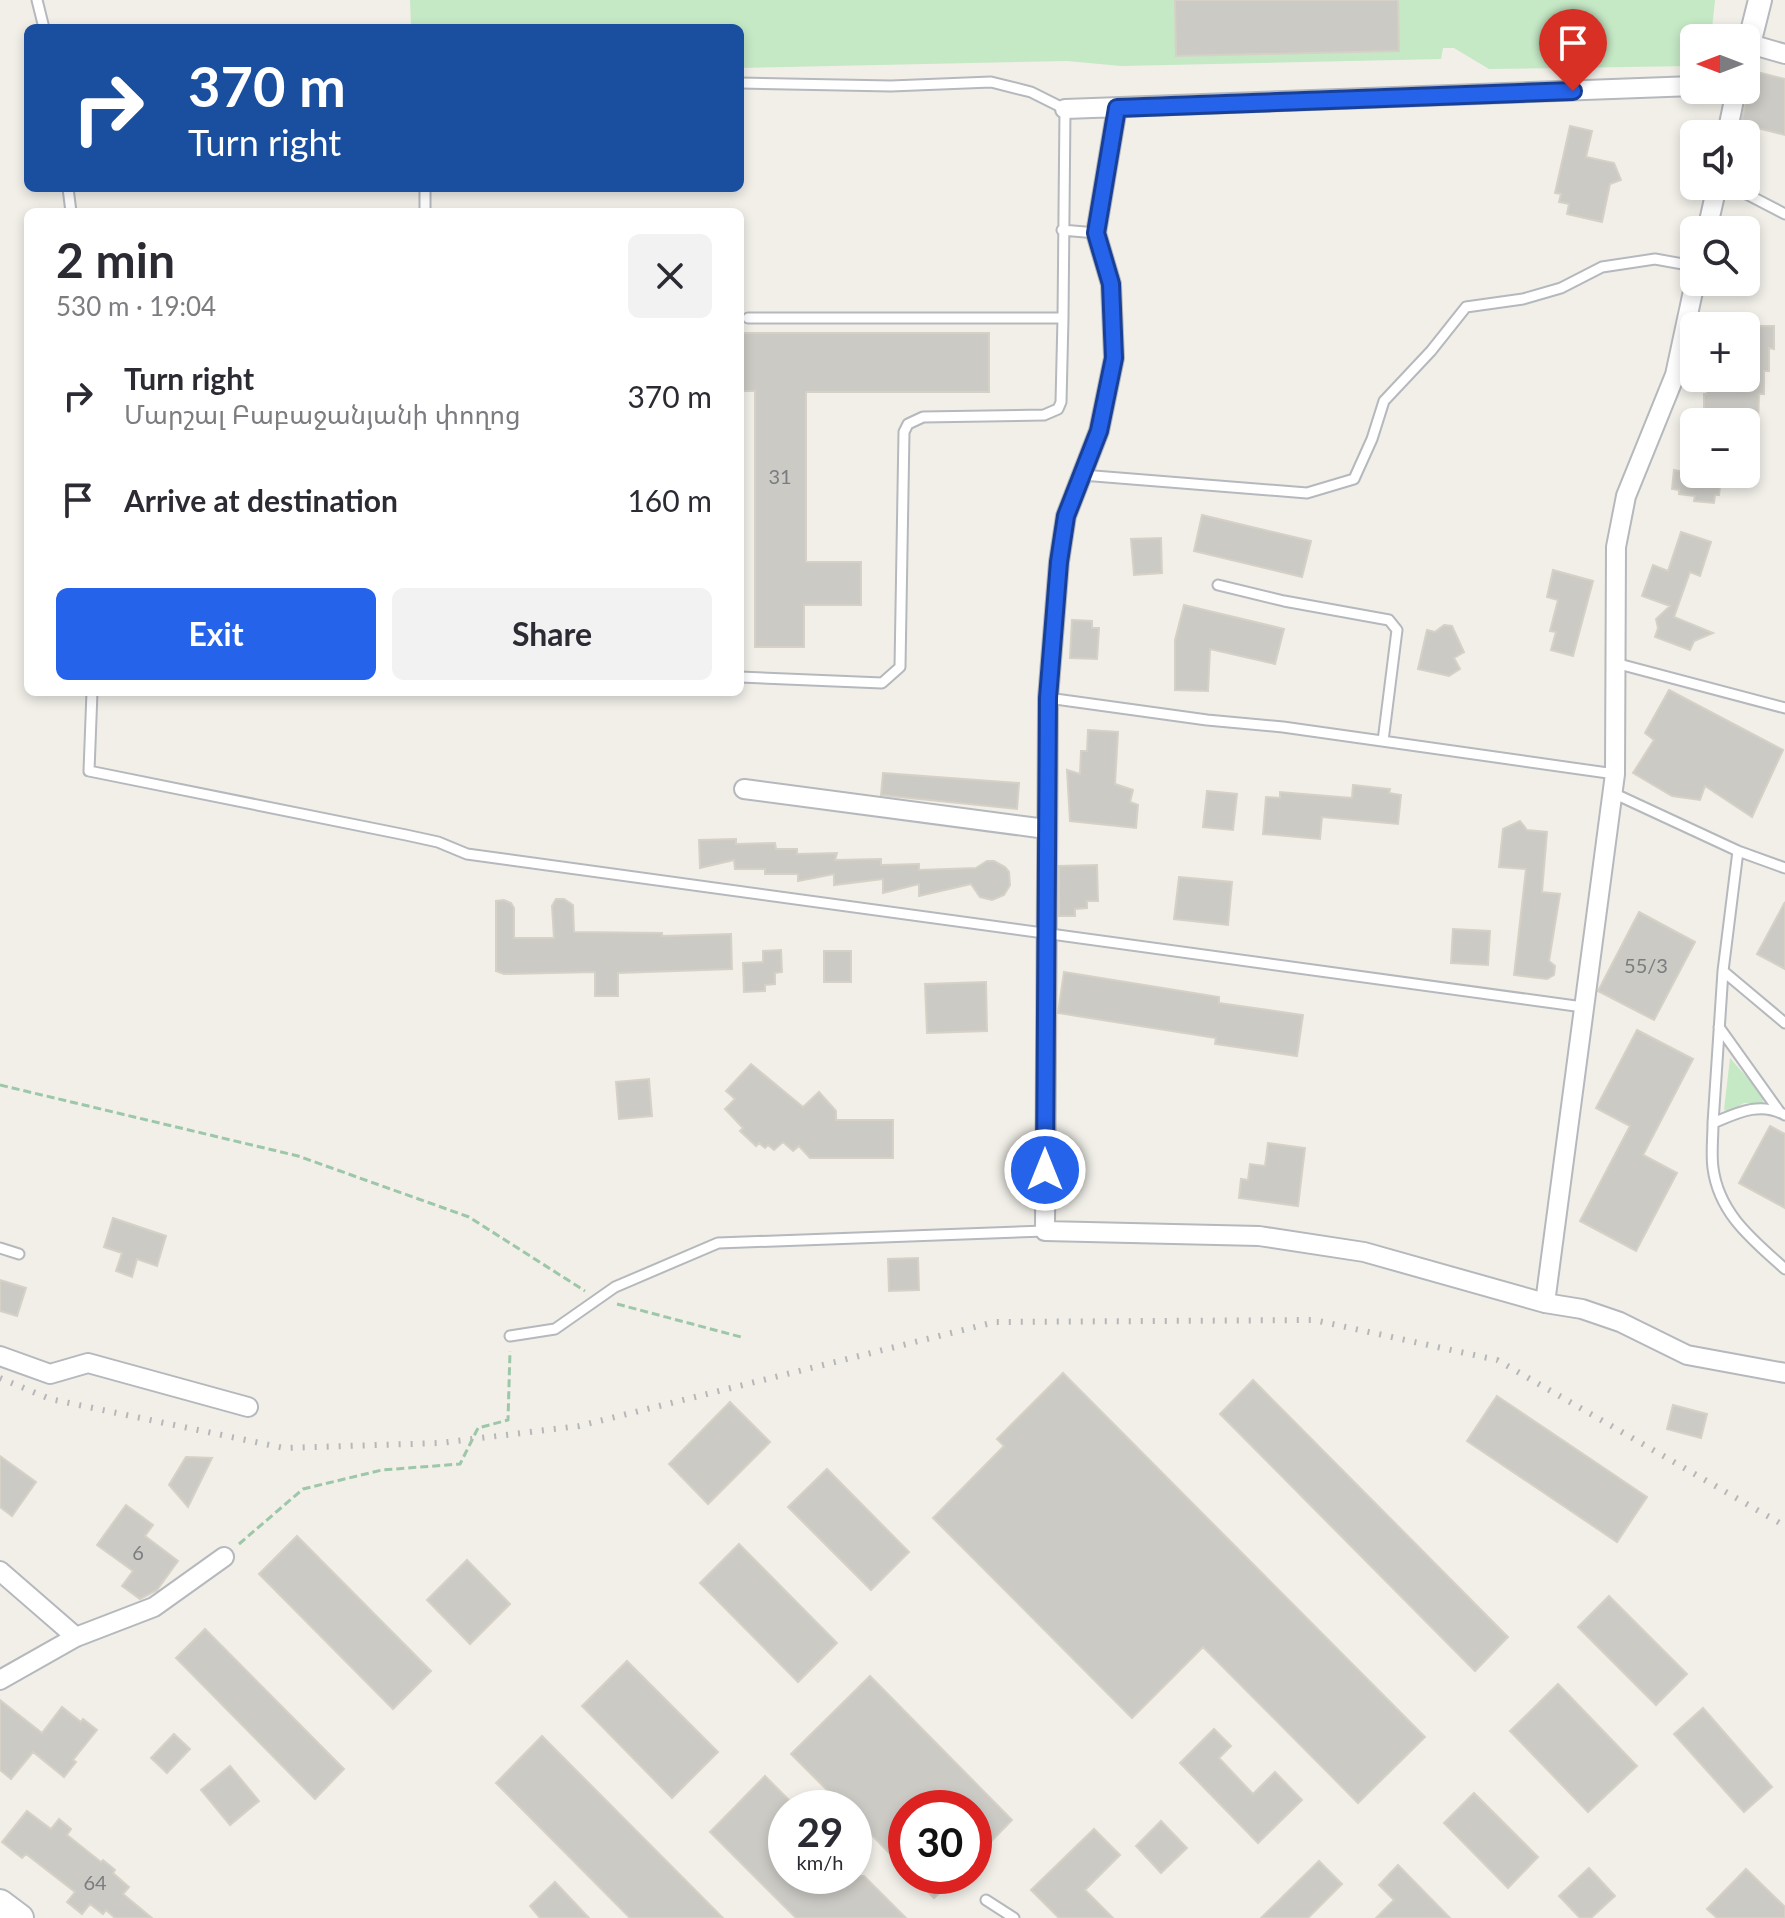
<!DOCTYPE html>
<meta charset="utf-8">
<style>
:root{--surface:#fff;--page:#f2f2f3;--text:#2b2b33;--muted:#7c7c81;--accent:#2563eb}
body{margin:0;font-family:Lato,"Noto Sans Armenian",sans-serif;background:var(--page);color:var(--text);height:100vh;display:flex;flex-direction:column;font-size:30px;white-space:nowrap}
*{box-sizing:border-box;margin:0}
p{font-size:26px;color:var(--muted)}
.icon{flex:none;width:44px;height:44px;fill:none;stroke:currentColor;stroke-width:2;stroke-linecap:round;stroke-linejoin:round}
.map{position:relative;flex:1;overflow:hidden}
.panel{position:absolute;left:24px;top:208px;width:720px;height:488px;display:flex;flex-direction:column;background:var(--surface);border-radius:12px;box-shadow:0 4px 12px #0003}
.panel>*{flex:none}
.guide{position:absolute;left:24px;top:24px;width:720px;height:168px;border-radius:12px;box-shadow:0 4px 12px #0003;background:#1a4fa0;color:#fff;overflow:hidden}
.needle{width:52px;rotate:270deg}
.tools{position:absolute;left:1680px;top:24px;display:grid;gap:16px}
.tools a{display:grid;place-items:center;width:80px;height:80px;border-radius:12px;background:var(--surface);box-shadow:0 4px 12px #0003;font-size:40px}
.speed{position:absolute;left:768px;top:1790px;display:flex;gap:16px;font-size:40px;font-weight:700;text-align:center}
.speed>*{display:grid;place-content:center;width:104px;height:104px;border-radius:50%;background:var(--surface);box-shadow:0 4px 12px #0003;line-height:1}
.speed small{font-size:20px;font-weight:400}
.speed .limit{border:12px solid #d22;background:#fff;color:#111}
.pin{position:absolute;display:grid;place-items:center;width:68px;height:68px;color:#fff;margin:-82px -34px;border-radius:50% 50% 50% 0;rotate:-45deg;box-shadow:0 0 8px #0007}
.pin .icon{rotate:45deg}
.me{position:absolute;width:88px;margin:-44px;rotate:0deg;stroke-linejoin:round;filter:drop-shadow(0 0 6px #0008)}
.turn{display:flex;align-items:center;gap:28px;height:168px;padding:0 32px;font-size:36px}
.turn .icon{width:104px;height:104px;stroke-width:2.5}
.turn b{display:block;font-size:56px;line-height:68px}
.round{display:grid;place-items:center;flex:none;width:84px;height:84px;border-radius:12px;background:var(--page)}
.headline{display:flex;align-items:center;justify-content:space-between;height:136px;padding:0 32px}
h1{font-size:48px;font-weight:700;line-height:60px}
.button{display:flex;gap:16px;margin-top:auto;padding:16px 32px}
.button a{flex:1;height:92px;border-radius:12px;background:var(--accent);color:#fff;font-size:32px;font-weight:700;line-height:92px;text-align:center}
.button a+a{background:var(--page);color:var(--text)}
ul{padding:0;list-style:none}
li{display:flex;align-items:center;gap:24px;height:104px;padding:0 32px}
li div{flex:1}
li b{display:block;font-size:30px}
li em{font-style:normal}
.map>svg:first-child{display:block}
.green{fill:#c5e8c5}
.building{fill:#cccac5;stroke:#d6d1c6;stroke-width:2}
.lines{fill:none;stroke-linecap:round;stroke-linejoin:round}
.service-casing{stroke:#b5b8bc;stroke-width:13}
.minor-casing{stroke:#b5b8bc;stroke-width:22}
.tertiary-casing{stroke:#b5b8bc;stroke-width:26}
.secondary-casing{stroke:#b6babf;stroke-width:30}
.path{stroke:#9cc7a9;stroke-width:3;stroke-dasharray:8 4;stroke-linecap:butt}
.service{stroke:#fff;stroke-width:9}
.minor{stroke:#fff;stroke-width:18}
.tertiary{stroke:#fff;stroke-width:22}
.secondary{stroke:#fff;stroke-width:26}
.rail{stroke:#b6b7b8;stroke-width:6;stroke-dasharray:2 10;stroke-linecap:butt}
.route-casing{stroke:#184099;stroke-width:20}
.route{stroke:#2563eb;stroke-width:14}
.labels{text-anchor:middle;stroke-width:6;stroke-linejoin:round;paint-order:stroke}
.number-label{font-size:20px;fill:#7a7d7f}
</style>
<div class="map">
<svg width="1785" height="1918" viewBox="0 0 1785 1918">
<rect width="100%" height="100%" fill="#f1efe8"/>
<!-- green -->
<path class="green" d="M410 0H1715L1711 38H1694V66L1489 69 1454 48H1443L1441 59 1121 66 1067 61 740 68V28H411Z
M1730 1058 1764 1097 1763 1103H1744L1729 1112 1724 1110Z"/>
<!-- building -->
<path class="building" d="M1175 0H1398L1399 51 1176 56Z
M1753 71 1785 79V135L1741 124Z
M1570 126 1592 131 1586 157 1614 163 1621 180 1610 184 1602 222 1567 214 1569 204 1559 202 1561 194 1555 193Z
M1746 326H1774V349L1769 348V371H1764V394H1759L1758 422H1704V394H1707V378H1746Z
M740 333H989V392H806V562H861V605H804V647H755V391H740Z
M1674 470 1694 474H1715V477L1721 478 1719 495H1715L1714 503 1694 501 1695 496 1679 494V490L1672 489Z
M1202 515 1311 541 1302 577 1194 551Z
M1681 532 1711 542 1700 576 1690 572 1674 617 1713 633 1694 641 1690 650 1655 637 1658 628 1656 619 1670 606 1642 596 1653 565 1668 571Z
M1161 538 1162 573 1134 575 1131 539Z
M1553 570 1593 581 1573 656 1551 650 1556 632 1550 631 1558 600 1547 597Z
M1184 605 1284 629 1275 664 1210 649 1208 691 1175 690V640Z
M1072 620 1092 621V628H1099L1097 659 1070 658Z
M1444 625 1452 626 1464 652 1454 658 1460 669 1449 676 1418 669 1427 630 1435 632Z
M1669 690 1783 750 1752 817 1705 786 1700 800 1672 796 1633 773 1654 740 1645 733Z
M1088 730 1118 732 1115 784 1133 790 1130 802 1138 805 1136 828 1070 821 1067 770 1080 774 1081 751H1087Z
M883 773 1019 783 1017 809 881 795Z
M1353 785 1390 789 1389 793 1401 795 1398 824 1322 817 1320 839 1263 834 1266 797 1280 798V792L1352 798Z
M1207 791 1237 794 1233 830 1203 827Z
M1520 821 1527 830 1547 832 1542 892 1560 894 1549 961 1555 966 1554 975 1547 979 1514 975 1526 869 1499 867 1503 829Z
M736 839V844L775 843 776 849H797V854L837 853 835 860 881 859V865L919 864V870L976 868 987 861H994L1005 867 1009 872 1010 885 1004 895 992 900 980 897 971 884 919 896V884L883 893V879L834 885V874L798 881V874H765V869H735L734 860 700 868 699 840Z
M1097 865 1098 901H1087V908L1075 909V916H1059V866Z
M1179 877 1232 882 1228 925 1174 919Z
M556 899H564L573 905 574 932 662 933V936L731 934 732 969 618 973V996H595V972L504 974 496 971V901L504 900 511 903 514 908V938H554L552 906Z
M1785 902V969L1757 954Z
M1639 912 1695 942 1654 1020 1598 991Z
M1453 929 1490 931 1488 965 1451 963Z
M781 950 782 972 775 973V984L765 985V991L744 992 743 963 763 962V951Z
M824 951H851V982H824Z
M1064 972 1219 997V1003L1303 1015 1297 1056 1215 1044 1216 1038 1058 1013Z
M986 982 987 1031 927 1033 925 984Z
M1637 1030 1693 1059 1643 1155 1677 1173 1636 1251 1580 1221 1630 1126 1596 1108Z
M751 1064 803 1107 819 1092 836 1111V1120H893V1158H810L799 1146 793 1151 783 1142 774 1150 768 1145 765 1148 759 1143 756 1146 740 1131 743 1128 725 1109 735 1099 726 1091Z
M649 1079 652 1116 619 1119 616 1082Z
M1770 1126 1785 1134V1208L1739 1183Z
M1268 1143 1305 1148 1298 1206 1239 1198 1241 1179 1248 1180 1250 1164 1265 1166Z
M113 1218 166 1236 157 1266 137 1259 132 1277 116 1271 122 1253 104 1247Z
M918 1258 919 1290 889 1291 888 1259Z
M0 1280 26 1288 17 1316 0 1311Z
M1063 1373 1425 1737 1358 1803 1203 1647 1132 1718 933 1518 1004 1446 997 1439Z
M1253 1380 1508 1637 1475 1671 1220 1414Z
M1497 1396 1647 1497 1617 1542 1467 1441Z
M730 1402 770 1442 708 1504 669 1464Z
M1673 1405 1707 1414 1701 1438 1667 1429Z
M0 1456 36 1482 12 1516 0 1507Z
M186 1457 212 1458 188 1507 169 1485Z
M827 1469 909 1552 871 1590 788 1507Z
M126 1505 153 1525 145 1536 178 1561 157 1590 140 1599 122 1586 133 1571 97 1545Z
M297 1536 431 1671 393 1709 259 1574Z
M739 1544 837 1643 798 1682 700 1583Z
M467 1560 510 1604 470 1644 427 1600Z
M1609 1596 1687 1674 1656 1705 1578 1627Z
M205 1629 344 1769 315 1799 176 1658Z
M627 1661 718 1752 672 1798 582 1706Z
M870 1676 1012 1820 974 1859V1808H906V1870L854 1817V1808H845L791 1754Z
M1558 1684 1637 1766 1588 1812 1510 1731Z
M0 1700 42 1733 62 1707 81 1722 83 1719 97 1730 73 1760 76 1762 64 1777 33 1752 11 1779 0 1770Z
M1703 1708 1772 1787 1744 1812 1674 1734Z
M1214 1729 1231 1746 1219 1758 1253 1794 1275 1772 1302 1800 1258 1843 1180 1763Z
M174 1734 190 1749 167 1773 151 1758Z
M542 1736 723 1918H630L496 1783Z
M230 1766 259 1801 230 1825 201 1790Z
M765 1776 797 1808H786V1876H864L906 1918H796L710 1832Z
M1474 1793 1538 1857 1508 1888 1444 1823Z
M27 1811 51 1829 59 1819 71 1829 67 1835 101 1862 103 1860 115 1870 113 1873 129 1887 123 1894 152 1918H115L106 1910 103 1914 90 1904 82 1914 67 1902 75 1892 26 1854 22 1858 2 1842Z
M1161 1821 1187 1848 1161 1873 1136 1846Z
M1094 1829 1120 1855 1085 1890 1113 1918H1059L1031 1890Z
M1319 1861 1342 1884 1308 1918H1261Z
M1398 1865 1450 1918H1376L1394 1900 1379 1885Z
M1589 1868 1615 1896 1591 1918H1580L1559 1896Z
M1746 1869 1785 1907V1918H1717L1707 1909Z
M912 1876H957L934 1898Z
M555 1882 589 1918H540L530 1906Z"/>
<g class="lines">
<!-- service casing -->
<g class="service-casing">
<path id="service" d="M37 0 44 28
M740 83 891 86 991 82 1031 92 1065 109 1063 318H748
M1731 186 1785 214
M68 188 71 212
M425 188V212
M1062 230 1096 233
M1082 475 1307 493 1354 479 1372 439 1384 401 1431 351 1466 307 1523 299 1561 288 1602 267 1655 259 1694 266
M1218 585 1284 601 1389 620 1397 630 1383 741
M1615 663 1785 708
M740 677 882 683 900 667 904 432 908 424 923 417 1044 415 1058 409 1061 402 1063 318
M92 692 89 771 406 835 438 842 467 854 1583 1007
M1048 698 1207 720 1283 727 1615 774
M1613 793 1738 851 1785 868
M1738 851 1723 971 1785 1023
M1723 971 1713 1123C1737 1113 1760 1101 1785 1115
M1719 1027 1779 1111
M1713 1123C1713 1138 1711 1154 1713 1168 1719 1214 1753 1240 1785 1269
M0 1248 19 1254
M510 1336 555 1329 615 1287 718 1243 1045 1231
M986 1900 1014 1918"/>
</g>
<!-- minor casing -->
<g class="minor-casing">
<path id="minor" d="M1750 44 1785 54
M1117 108 1096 233 1111 284 1114 358 1099 431 1066 516 1059 562 1048 698 1045 1231 1259 1236 1364 1252 1545 1303 1582 1309 1620 1322 1687 1355 1785 1373
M1065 109 1694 86
M1727 134 1736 90
M1707 230 1717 186
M744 789 1046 829
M1545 1303 1615 774 1616 547 1626 496 1675 375 1695 282
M0 1356 50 1374 88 1363 248 1407
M0 1571 76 1637
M0 1680 76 1637 154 1607 224 1557"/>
</g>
<!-- tertiary casing -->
<g class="tertiary-casing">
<path id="tertiary" d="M1746 56 1760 0"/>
</g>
<!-- secondary casing -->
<g class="secondary-casing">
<path id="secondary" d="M0 1903 20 1918"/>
</g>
<!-- path -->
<path class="path" d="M0 1085 298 1156 469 1217 585 1291
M617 1304 741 1337
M239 1544 303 1489 382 1470 460 1464 478 1428 508 1420 510 1351"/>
<!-- service -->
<use href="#service" class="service"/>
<!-- minor -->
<use href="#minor" class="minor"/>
<!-- tertiary -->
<use href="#tertiary" class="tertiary"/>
<!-- secondary -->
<use href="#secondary" class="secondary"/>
<!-- rail -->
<path class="rail" d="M0 1378 50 1399 284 1448 440 1443 579 1426 995 1322 1314 1320 1497 1360 1785 1526"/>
</g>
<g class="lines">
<!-- route casing -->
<g class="route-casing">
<path id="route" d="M1045 1170 1048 698 1059 562 1066 516 1099 431 1114 358 1111 284 1096 233 1117 108 1573 91"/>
</g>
<!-- route -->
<use href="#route" class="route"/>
</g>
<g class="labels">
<!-- number labels -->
<g class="number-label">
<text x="780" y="484">31</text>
<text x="1646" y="973">55/3</text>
<text x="138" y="1560">6</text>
<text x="95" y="1890">64</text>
</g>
</g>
</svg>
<div class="tools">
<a><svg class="needle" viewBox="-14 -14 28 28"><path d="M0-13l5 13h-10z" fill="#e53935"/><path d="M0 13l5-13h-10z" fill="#7c7c81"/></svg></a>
<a><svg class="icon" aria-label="sound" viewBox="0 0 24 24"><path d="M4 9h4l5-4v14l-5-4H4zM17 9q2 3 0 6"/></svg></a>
<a><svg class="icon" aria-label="search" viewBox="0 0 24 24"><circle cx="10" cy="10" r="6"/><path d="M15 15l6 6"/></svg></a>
<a>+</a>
<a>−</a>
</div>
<div class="speed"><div>29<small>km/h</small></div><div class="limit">30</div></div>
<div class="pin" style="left:1573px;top:91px;background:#d93025"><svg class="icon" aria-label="arrive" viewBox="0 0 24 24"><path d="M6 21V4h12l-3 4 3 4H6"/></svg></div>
<svg class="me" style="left:1045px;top:1170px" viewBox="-20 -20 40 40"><circle r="17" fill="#2563eb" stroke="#fff" stroke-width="3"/><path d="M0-11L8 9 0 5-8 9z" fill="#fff"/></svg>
<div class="guide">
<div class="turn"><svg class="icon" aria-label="right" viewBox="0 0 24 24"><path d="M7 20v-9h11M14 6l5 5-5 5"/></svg><div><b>370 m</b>Turn right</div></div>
</div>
<section class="panel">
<div class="headline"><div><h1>2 min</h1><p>530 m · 19:04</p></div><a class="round"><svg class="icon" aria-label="close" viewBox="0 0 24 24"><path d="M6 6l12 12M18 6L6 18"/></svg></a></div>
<ul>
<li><svg class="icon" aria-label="right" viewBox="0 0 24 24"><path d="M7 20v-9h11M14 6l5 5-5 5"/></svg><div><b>Turn right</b><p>Մարշալ Բաբաջանյանի փողոց</p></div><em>370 m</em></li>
<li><svg class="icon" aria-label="arrive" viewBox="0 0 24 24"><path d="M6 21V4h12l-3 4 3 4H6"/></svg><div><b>Arrive at destination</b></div><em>160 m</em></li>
</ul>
<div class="button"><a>Exit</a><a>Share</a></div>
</section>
</div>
